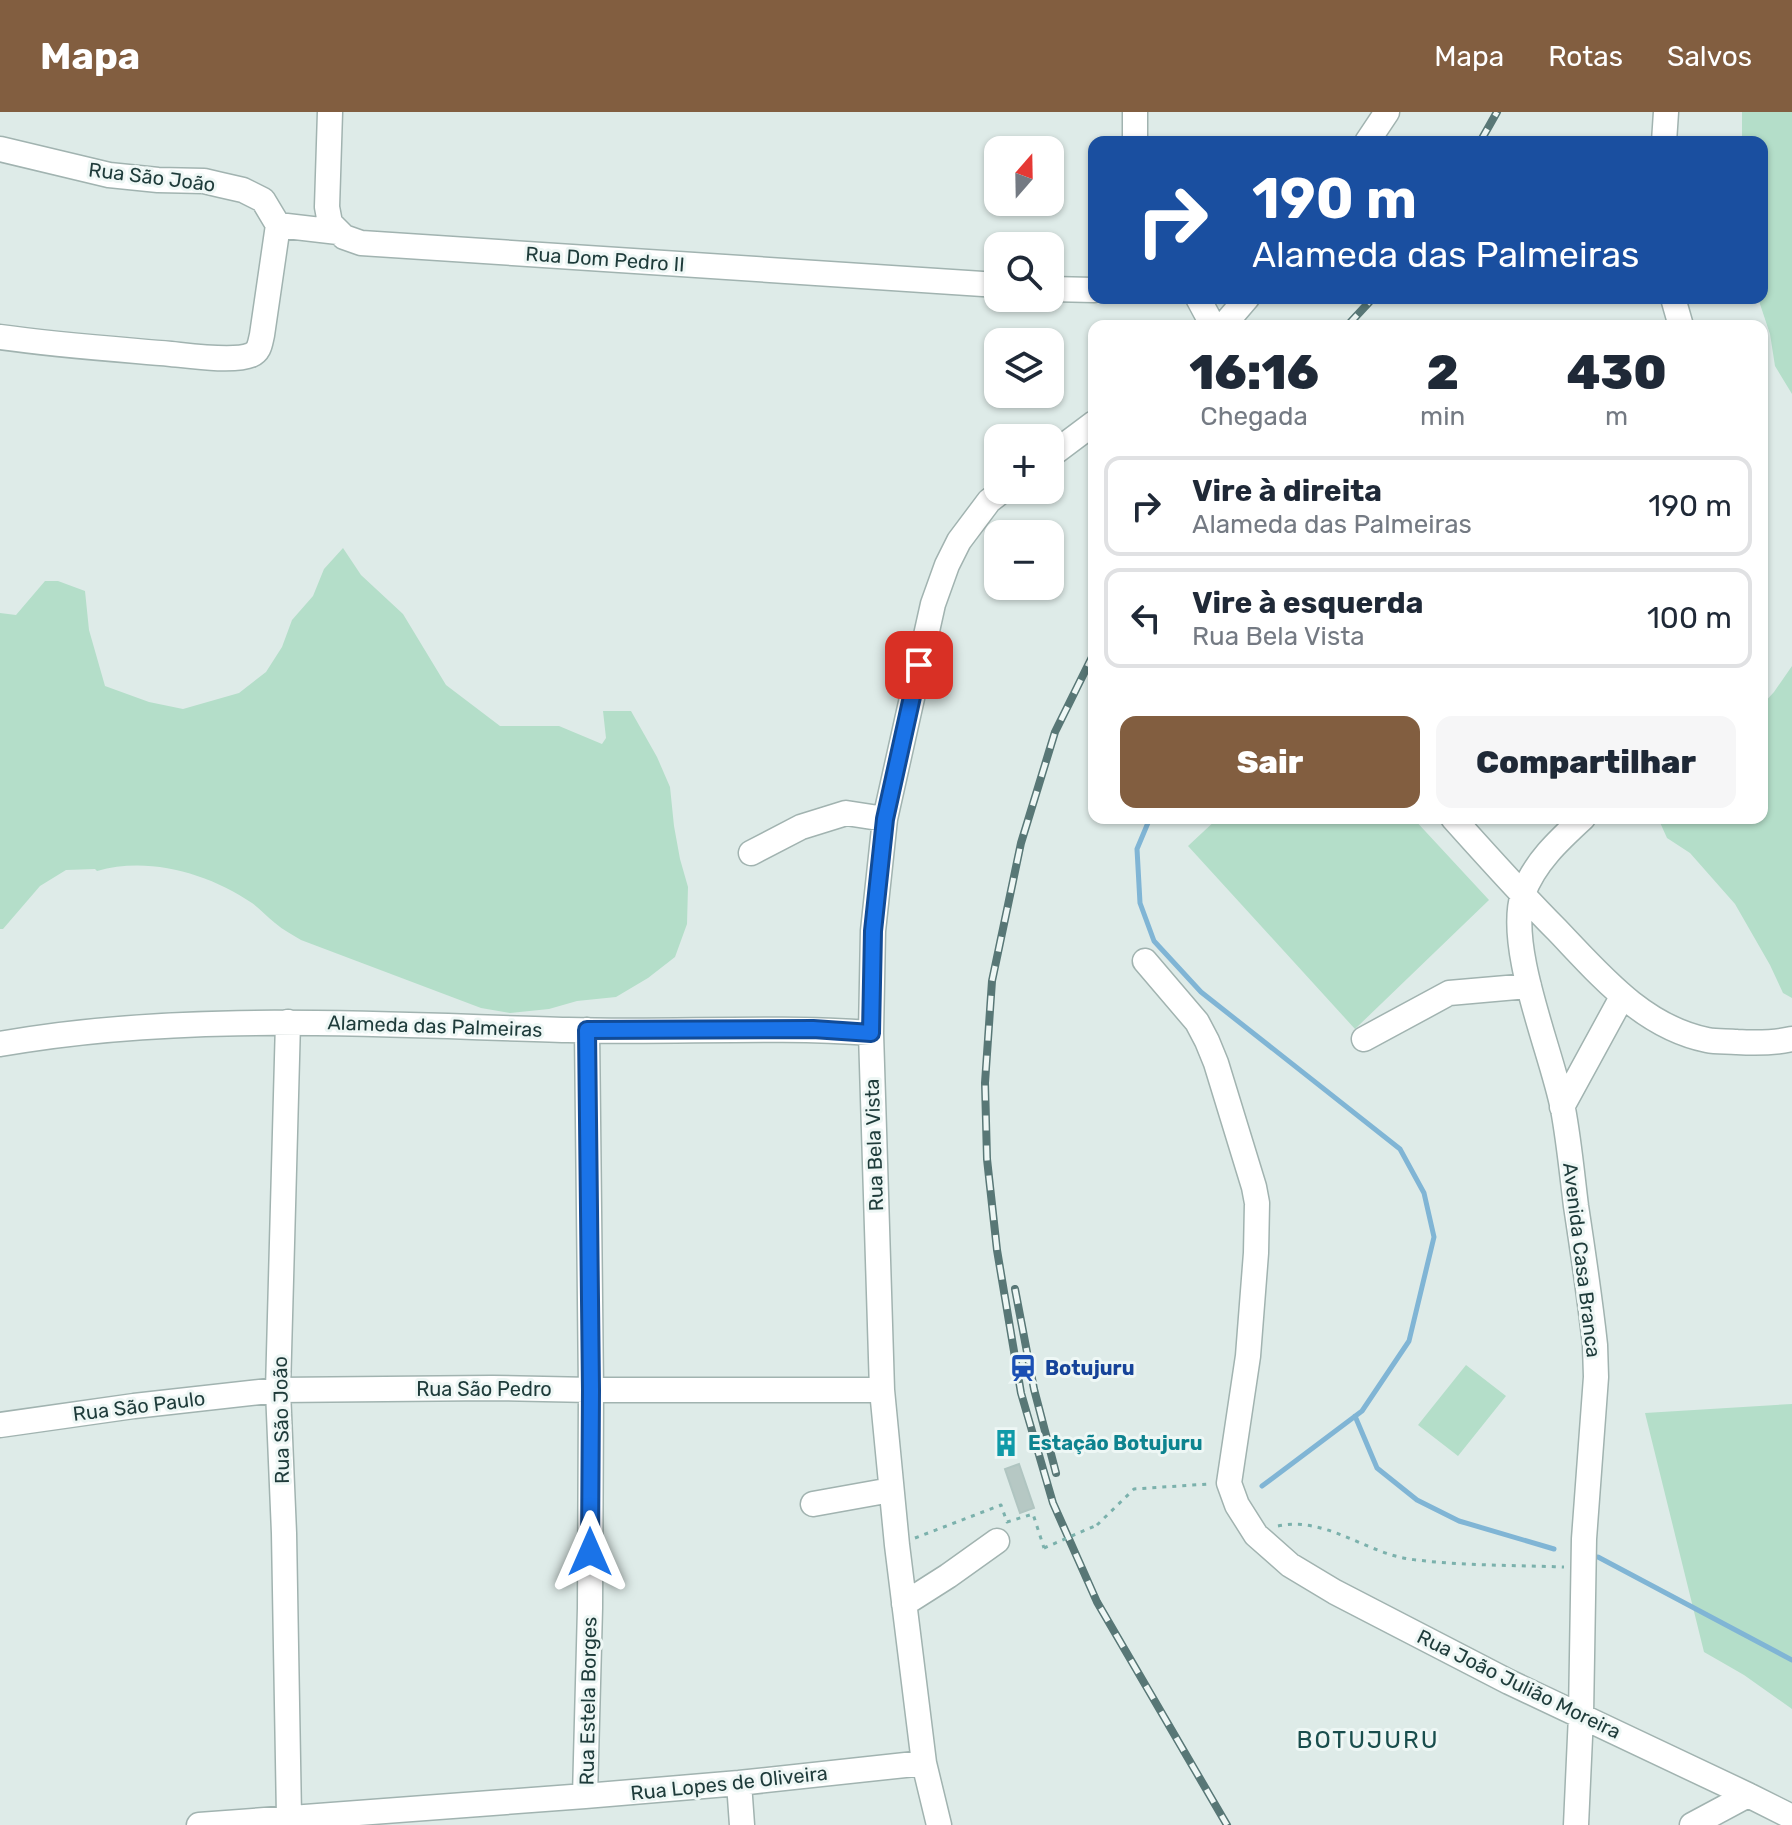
<!DOCTYPE html>
<html lang="pt">
<meta charset="utf-8">
<style>
:root{--surface:#fff;--page:#f6f6f7;--text:#1f2937;--muted:#747a83;--line:#e0e1e3;--accent:#825e40}
body{margin:0;font-family:Rubik,sans-serif;background:var(--page);color:var(--text);height:100vh;display:flex;flex-direction:column;font-size:30px;white-space:nowrap}
*{box-sizing:border-box;margin:0}
p{font-size:26px;color:var(--muted)}
.icon{flex:none;width:44px;height:44px;fill:none;stroke:currentColor;stroke-width:2;stroke-linecap:round;stroke-linejoin:round}
.map{position:relative;flex:1;overflow:hidden}
.side{position:absolute;left:1088px;top:208px;width:680px;height:504px;display:flex;flex-direction:column;background:var(--surface);border-radius:16px;box-shadow:0 2px 6px #0004}
.side>*{flex:none}
.top-card{position:absolute;left:1088px;top:24px;width:680px;height:168px;border-radius:16px;box-shadow:0 2px 6px #0004;background:#1a4fa0;color:#fff;overflow:hidden}
.needle{width:52px;rotate:20deg}
.buttons{position:absolute;left:984px;top:24px;display:grid;gap:16px}
.buttons a{display:grid;place-items:center;width:80px;height:80px;border-radius:16px;background:var(--surface);box-shadow:0 2px 6px #0004;font-size:40px}
.pin{position:absolute;display:grid;place-items:center;width:68px;height:68px;color:#fff;margin:-34px;border-radius:16px;box-shadow:0 4px 12px #0006}
.me{position:absolute;width:88px;margin:-44px;rotate:0deg;stroke-linejoin:round;filter:drop-shadow(0 0 6px #0008)}
.turn{display:flex;align-items:center;gap:28px;height:168px;padding:0 32px;font-size:36px}
.turn .icon{width:104px;height:104px;stroke-width:2.5}
.turn b{display:block;font-size:56px;line-height:68px}
.eta{display:flex;justify-content:space-evenly;align-items:center;height:136px;text-align:center}
.eta b{font-size:48px;font-weight:800;line-height:56px}
.cta{display:flex;gap:16px;margin-top:auto;padding:16px 32px}
.cta a{flex:1;height:92px;border-radius:16px;background:var(--accent);color:#fff;font-size:32px;font-weight:800;line-height:92px;text-align:center}
.cta a+a{background:var(--page);color:var(--text)}
ul{padding:0;list-style:none}
li{display:flex;align-items:center;gap:24px;height:100px;margin:0 16px 12px;padding:0 16px;border:4px solid var(--line);border-radius:16px}
li div{flex:1}
li b{display:block;font-size:30px}
li em{font-style:normal}
header{display:flex;align-items:center;gap:48px;box-sizing:border-box;height:112px;padding:0 40px;background:var(--accent);color:#fff}
header strong{font-size:38px}
nav{display:flex;gap:44px;margin-inline-start:auto;font-size:28px}
.map>svg:first-child{display:block}
.green{fill:#b4dec9}
.lines{fill:none;stroke-linecap:round;stroke-linejoin:round}
.stream{stroke:#80b5d5;stroke-width:5}
.building{fill:#b6c8c4;stroke:#b0c5c1;stroke-width:2}
.minor-casing{stroke:#a1b3b0;stroke-width:27}
.path{stroke:#7bb1ac;stroke-width:3;stroke-dasharray:4 6;stroke-linecap:butt}
.minor{stroke:#fff;stroke-width:24}
.rail-casing{stroke:#587776;stroke-width:8}
.rail{stroke:#eef7f5;stroke-width:5;stroke-dasharray:15;stroke-linecap:butt}
.path-bridge{stroke:#7bb1ac;stroke-width:3;stroke-dasharray:4 6;stroke-linecap:butt}
.route-casing{stroke:#114b97;stroke-width:20}
.route{stroke:#1a73e8;stroke-width:14}
.labels{text-anchor:middle;stroke-width:6;stroke-linejoin:round;paint-order:stroke}
.street-label{font-size:20px;fill:#1e3b3a;stroke:#eef7f5}
.transit-label{font-size:20px;font-weight:bold;fill:#164399;stroke:#eef7f5;text-anchor:start}
.culture-label{font-size:20px;font-weight:bold;fill:#0d838f;stroke:#eef7f5;text-anchor:start}
.quarter-label{font-size:24px;letter-spacing:2px;fill:#194e4d;stroke:#eef7f5}
</style>
<header>
<strong>Mapa</strong>
<nav><a>Mapa</a><a>Rotas</a><a>Salvos</a></nav>
</header>
<div class="map">
<svg width="1792" height="1713" viewBox="0 0 1792 1713">
<rect width="100%" height="100%" fill="#deebe8"/>
<!-- green -->
<path class="green" d="M1742 0H1792V282L1775 254 1770 222 1758 186H1762V30H1742Z
M343 436 361 463 403 502 446 573 500 614H559L602 632 606 626 603 599H631L657 645 670 675 674 714 680 747 688 775 687 812 675 845 648 866 616 885 577 889 549 897 510 901 481 896 301 828C293 823 283 818 275 811 267 805 260 797 252 791 208 761 148 744 97 759L95 757 66 758 40 774 3 817H0V501L16 503 45 469H58L85 479 89 518 105 574 149 590 183 597 239 581 266 560 282 535 292 508 313 484 324 457Z
M1792 554V886L1783 881 1770 853 1735 792 1690 741 1667 726 1658 706H1762V593L1774 580Z
M1218 706H1413L1489 788 1355 917 1188 734Z
M1466 1253 1506 1284 1458 1344 1418 1313Z
M1792 1292V1597L1744 1563 1704 1540 1645 1301Z"/>
<g class="lines">
<!-- stream -->
<path class="stream" d="M1150 706 1137 737 1140 791 1154 829 1201 880 1400 1037 1424 1081 1434 1125 1409 1229 1362 1299 1262 1374
M1355 1304 1377 1356 1417 1388 1459 1409 1554 1437
M1598 1445 1792 1548"/>
</g>
<!-- building -->
<path class="building" d="M1019 1352 1034 1396 1020 1401 1005 1357Z"/>
<g class="lines">
<!-- minor casing -->
<g class="minor-casing">
<path id="minor" d="M330 0 327 95 330 111 344 125 361 131 998 173
M1135 0V30
M1367 30 1387 0
M1664 30 1666 0
M0 37 109 63 158 68 204 69 221 73 243 78 263 88 278 113 338 120
M1050 177 1094 178
M1198 186 1213 214
M1673 186 1681 214
M1223 214 1247 186
M0 225C57 233 114 237 171 242 191 244 234 250 251 243 260 239 260 231 262 223L278 113
M1050 344 1094 311
M1453 706C1487 744 1521 782 1557 818 1600 863 1643 915 1707 928 1717 930 1727 929 1737 930 1755 931 1775 931 1792 927
M751 741 801 715 846 701 885 707
M1145 849 1197 910 1207 929 1216 951 1254 1075 1257 1091 1256 1141 1248 1244 1229 1371 1237 1393 1256 1423 1290 1453 1335 1480 1509 1570 1748 1683 1792 1705
M288 910 278 1278 284 1421 289 1705
M1364 927 1449 881 1529 874
M0 932C185 899 381 913 568 918 669 921 770 914 871 921
M1562 995 1622 885
M0 1313 134 1294 278 1278 492 1276 591 1278H882
M813 1392 891 1378
M904 1492 948 1464 997 1429
M739 1671 742 1713
M585 1684 590 1496 591 1278 587 918
M199 1713 585 1684 739 1671 924 1651
M939 1713 924 1651 897 1433 882 1278 871 921 873 819 885 707 933 492 947 453 959 429 989 389 1003 378
M1576 1713 1581 1603 1584 1427 1596 1265 1595 1233C1590 1187 1583 1140 1576 1094 1572 1062 1569 1029 1563 997 1552 940 1506 836 1523 782 1534 751 1559 728 1583 706
M1692 1713 1748 1683"/>
</g>
<!-- path -->
<path class="path" d="M1097 1413 1134 1377 1209 1372
M1278 1414C1325 1404 1364 1440 1409 1447 1460 1454 1512 1453 1564 1455
M915 1426 1001 1393 1007 1410 1033 1402 1044 1436"/>
<!-- minor -->
<use href="#minor" class="minor"/>
<!-- rail casing -->
<g class="rail-casing">
<path id="rail" d="M1480 30 1497 0
M1347 214 1373 186
M1094 541 1055 620 1021 731 992 869 985 971 987 1047 997 1138 1021 1281 1053 1391 1097 1490 1227 1713
M1015 1177 1034 1277 1056 1361"/>
</g>
<!-- rail -->
<use href="#rail" class="rail"/>
<!-- path-bridge -->
<path class="path-bridge" d="M1044 1436 1097 1413"/>
</g>
<g class="lines">
<!-- route casing -->
<g class="route-casing">
<path id="route" d="M590 1440 591 1278 587 918 813 917 871 921 873 819 885 707 919 553"/>
</g>
<!-- route -->
<use href="#route" class="route"/>
</g>
<!-- icons -->
<defs>
<g id="station-bare" transform="scale(2.16)"><path d="M-3-6H3Q5-6 5-4V2Q5 4 3 4L4.5 6H3L1.5 4h-3L-3 6H-4.5L-3 4Q-5 4-5 2V-4Q-5-6-3-6ZM-3.5-4v3h7v-3ZM-3.5 1v1.5H-2V1ZM2 1v1.5H3.5V1Z" fill="#1a4fb4" stroke="#eef7f5" stroke-width="2.5" paint-order="stroke"/></g>
<g id="building-bare" transform="scale(2.16)"><path d="M-4-6H4V6H1V3H-1V6H-4ZM-2.5-4.3h1.7v1.8h-1.7ZM.8-4.3h1.7v1.8H.8ZM-2.5-1h1.7V.8h-1.7ZM.8-1h1.7V.8H.8Z" fill="#0f9aa8" stroke="#eef7f5" stroke-width="2.5" paint-order="stroke"/></g>
</defs>
<g fill-rule="evenodd">
<use href="#station-bare" x="1023" y="1256"/>
<use href="#building-bare" x="1006" y="1331"/>
</g>
<g class="labels">
<!-- street labels -->
<g class="street-label">
<text transform="translate(152 65) rotate(7)" y="7">Rua São João</text>
<text transform="translate(605 147) rotate(4)" y="7">Rua Dom Pedro II</text>
<text transform="translate(435 914) rotate(2)" y="7">Alameda das Palmeiras</text>
<text transform="translate(874 1033) rotate(-92)" y="7">Rua Bela Vista</text>
<text transform="translate(1582 1148) rotate(83)" y="7">Avenida Casa Branca</text>
<text x="484" y="1284">Rua São Pedro</text>
<text transform="translate(139 1294) rotate(-7)" y="7">Rua São Paulo</text>
<text transform="translate(281 1308) rotate(-91)" y="7">Rua São João</text>
<text transform="translate(1519 1572) rotate(26)" y="7">Rua João Julião Moreira</text>
<text transform="translate(588 1589) rotate(-89)" y="7">Rua Estela Borges</text>
<text transform="translate(729 1671) rotate(-6)" y="7">Rua Lopes de Oliveira</text>
</g>
<!-- transit labels -->
<g class="transit-label">
<text x="1045" y="1263">Botujuru</text>
</g>
<!-- culture labels -->
<g class="culture-label">
<text x="1028" y="1338">Estação Botujuru</text>
</g>
<!-- quarter labels -->
<g class="quarter-label">
<text x="1368" y="1636">BOTUJURU</text>
</g>
</g>
</svg>
<div class="buttons">
<a><svg class="needle" viewBox="-14 -14 28 28"><path d="M0-13l5 13h-10z" fill="#e53935"/><path d="M0 13l5-13h-10z" fill="#747a83"/></svg></a>
<a><svg class="icon" aria-label="search" viewBox="0 0 24 24"><circle cx="10" cy="10" r="6"/><path d="M15 15l6 6"/></svg></a>
<a><svg class="icon" aria-label="layers" viewBox="0 0 24 24"><path d="M12 4l9 5-9 5-9-5zM3 14l9 5 9-5"/></svg></a>
<a>+</a>
<a>−</a>
</div>
<div class="pin" style="left:919px;top:553px;background:#d93025"><svg class="icon" aria-label="arrive" viewBox="0 0 24 24"><path d="M6 21V4h12l-3 4 3 4H6"/></svg></div>
<svg class="me" style="left:590px;top:1440px" viewBox="-20 -20 40 40"><path d="M0-17L14 15 0 8-14 15z" fill="#1a73e8" stroke="#fff" stroke-width="4"/></svg>
<div class="top-card">
<div class="turn"><svg class="icon" aria-label="right" viewBox="0 0 24 24"><path d="M7 20v-9h11M14 6l5 5-5 5"/></svg><div><b>190 m</b>Alameda das Palmeiras</div></div>
</div>
<section class="side">
<div class="eta">
<div><b>16:16</b><p>Chegada</p></div>
<div><b>2</b><p>min</p></div>
<div><b>430</b><p>m</p></div>
</div>
<ul>
<li><svg class="icon" aria-label="right" viewBox="0 0 24 24"><path d="M7 20v-9h11M14 6l5 5-5 5"/></svg><div><b>Vire à direita</b><p>Alameda das Palmeiras</p></div><em>190 m</em></li>
<li><svg class="icon" aria-label="left" viewBox="0 0 24 24"><path d="M17 20v-9H6M10 6l-5 5 5 5"/></svg><div><b>Vire à esquerda</b><p>Rua Bela Vista</p></div><em>100 m</em></li>
</ul>
<div class="cta"><a>Sair</a><a>Compartilhar</a></div>
</section>
</div>
